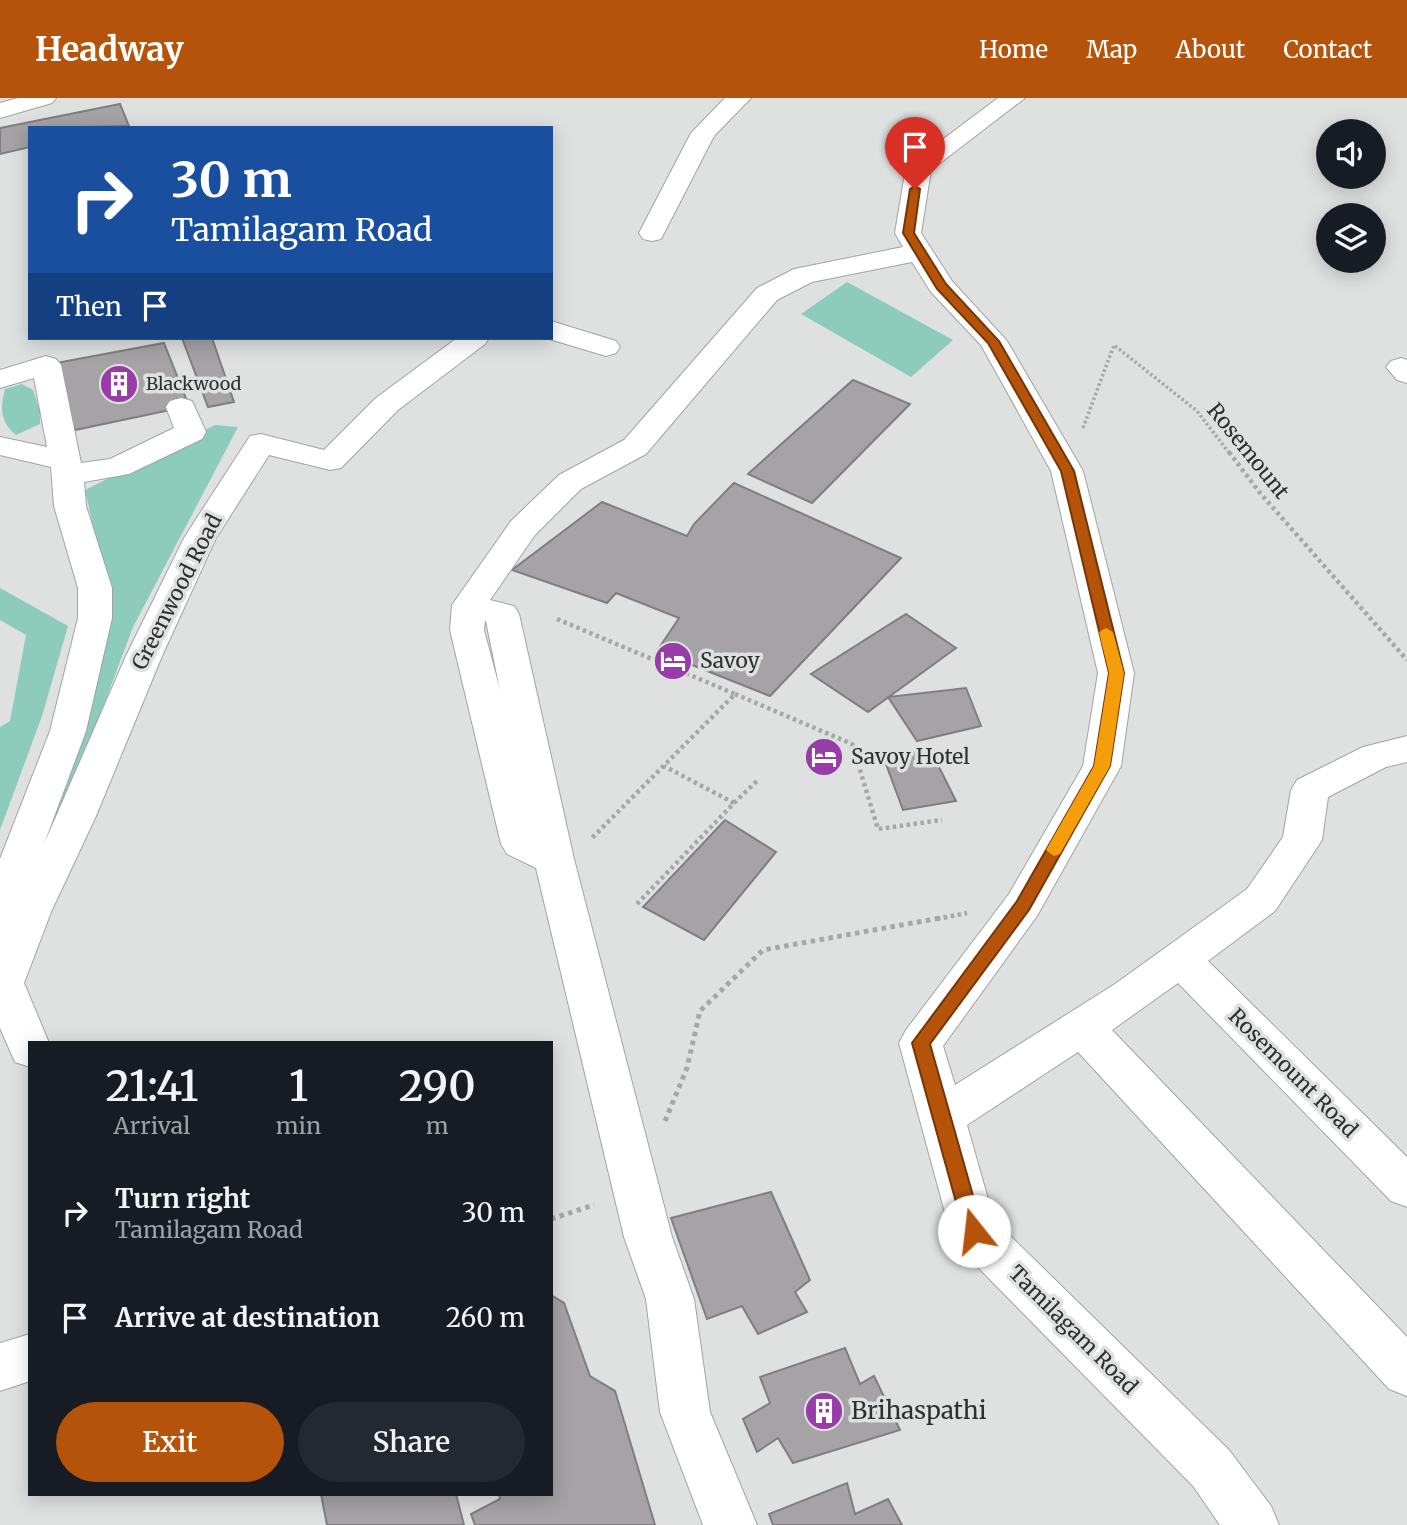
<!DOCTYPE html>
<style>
:root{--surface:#171b24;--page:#242831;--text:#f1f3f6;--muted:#9ea1a6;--accent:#b45309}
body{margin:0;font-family:Merriweather,serif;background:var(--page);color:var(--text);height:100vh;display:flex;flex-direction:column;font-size:26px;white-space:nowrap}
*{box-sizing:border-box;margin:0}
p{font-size:23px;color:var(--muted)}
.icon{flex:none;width:38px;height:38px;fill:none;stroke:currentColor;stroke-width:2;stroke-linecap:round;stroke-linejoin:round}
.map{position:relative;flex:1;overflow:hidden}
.drawer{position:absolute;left:28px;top:943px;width:525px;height:455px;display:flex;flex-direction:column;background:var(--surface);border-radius:0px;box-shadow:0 4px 18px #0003}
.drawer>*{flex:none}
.guide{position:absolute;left:28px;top:28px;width:525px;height:214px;border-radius:0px;box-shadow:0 4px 18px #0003;background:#1a4fa0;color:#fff;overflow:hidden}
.controls{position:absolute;left:1316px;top:21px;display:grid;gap:14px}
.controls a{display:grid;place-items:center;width:70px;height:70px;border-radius:50%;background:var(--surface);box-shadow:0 4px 18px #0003;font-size:35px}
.pin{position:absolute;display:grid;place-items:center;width:60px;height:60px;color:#fff;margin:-72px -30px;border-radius:50% 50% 50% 0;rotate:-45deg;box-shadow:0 0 7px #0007}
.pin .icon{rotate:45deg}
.me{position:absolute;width:77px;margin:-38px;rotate:344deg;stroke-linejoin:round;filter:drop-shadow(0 0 5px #0008)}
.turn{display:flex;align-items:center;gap:24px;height:147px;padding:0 28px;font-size:32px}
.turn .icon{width:91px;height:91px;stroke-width:2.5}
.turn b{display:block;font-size:49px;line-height:60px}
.then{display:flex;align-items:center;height:66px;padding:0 28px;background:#0003;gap:14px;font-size:26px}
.eta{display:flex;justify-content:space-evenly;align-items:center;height:119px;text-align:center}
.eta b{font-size:42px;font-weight:600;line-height:49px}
.cta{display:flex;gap:14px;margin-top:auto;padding:14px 28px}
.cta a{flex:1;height:80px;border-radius:42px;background:var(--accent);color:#fff;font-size:28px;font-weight:600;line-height:80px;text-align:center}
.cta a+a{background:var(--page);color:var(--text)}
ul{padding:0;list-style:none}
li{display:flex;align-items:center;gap:21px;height:105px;padding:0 28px}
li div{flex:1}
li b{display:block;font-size:26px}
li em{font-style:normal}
header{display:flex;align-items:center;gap:42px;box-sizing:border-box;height:98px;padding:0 35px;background:var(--accent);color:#fff}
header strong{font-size:33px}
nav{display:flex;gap:38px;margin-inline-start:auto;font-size:24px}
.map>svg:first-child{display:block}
.green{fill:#8dcbbb}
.building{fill:#a5a3a5;stroke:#807e80;stroke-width:2}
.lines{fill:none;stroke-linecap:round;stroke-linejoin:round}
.minor-casing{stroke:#a1a4a3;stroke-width:2}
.path-far2{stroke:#a6a8a7;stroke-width:3.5;stroke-dasharray:2.5 2.5;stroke-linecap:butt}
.path-far1{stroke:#a6a8a7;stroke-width:4.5;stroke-dasharray:3.5 3.5;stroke-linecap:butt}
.path{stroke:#a6a8a7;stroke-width:5;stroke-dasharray:4.5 4.5;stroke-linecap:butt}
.minor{fill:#fff;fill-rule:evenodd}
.route{fill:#b45309;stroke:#753606;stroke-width:2}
.slow{fill:#f59e0b}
.labels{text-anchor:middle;stroke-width:7;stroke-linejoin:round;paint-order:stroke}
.far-poi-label{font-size:18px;fill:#2e302f;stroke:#dee1e0;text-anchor:start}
.street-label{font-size:21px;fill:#2e302f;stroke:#dee1e0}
.poi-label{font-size:21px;fill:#2e302f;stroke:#dee1e0;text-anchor:start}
.near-poi-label{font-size:24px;fill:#2e302f;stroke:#dee1e0;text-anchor:start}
</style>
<header>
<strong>Headway</strong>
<nav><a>Home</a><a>Map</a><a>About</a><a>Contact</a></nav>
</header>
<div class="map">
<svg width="1407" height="1427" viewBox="0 0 1407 1427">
<rect width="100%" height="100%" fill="#dee1e0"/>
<!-- green -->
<path class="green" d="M847 184 953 242 911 279 801 216Z
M22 286 33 292 40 313V326L16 337C0 323 0 311 5 291Z
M215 327 238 329 133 529 14 847 106 486 85 392Z
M0 490 68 528 42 618 0 732V629L10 623 26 537 0 522Z"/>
<!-- building -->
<path class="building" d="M120 6 129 28 30 30V49L0 56V30Z
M182 240H212L234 304 208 309Z
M164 245 189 308 75 332 61 298 56 265Z
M853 282 910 306 812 405 748 376Z
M734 385 901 460 770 598 657 553 679 520 616 495 607 505 512 472 602 404 687 438 694 426Z
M906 516 956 550 868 614 811 576Z
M966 590 981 628 917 643 888 599Z
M930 651 956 703 903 712 883 658Z
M725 722 776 754 704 842 643 809Z
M771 1094 810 1182 795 1194 807 1214 758 1236 742 1208 707 1221 671 1120Z
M551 1197 564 1205 590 1278 615 1293 655 1427H475L471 1416 500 1401 499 1396H551Z
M845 1250 860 1286 874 1278 900 1332 793 1365 778 1340 757 1354 743 1321 770 1305 760 1279Z
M847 1385 855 1416 888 1401 902 1427H773L769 1416Z
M321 1396H456L464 1427H327Z"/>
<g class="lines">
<!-- minor casing -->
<g class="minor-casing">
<path id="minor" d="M18 0H56L52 5 0 20V5Z
M725 0H751L714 38 661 141 652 143 643 141 639 135 691 35Z
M998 0H1025L931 72 921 135 952 183 1007 243 1083 373 1134 575 1121 668 1037 818 943 948 955 987 1115 886 1247 791 1283 739 1291 692 1297 682 1363 649 1407 638V664L1386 669 1328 699 1322 742 1275 813 1208 863 1407 1059V1109L1391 1103 1178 885 1112 932 1407 1239V1298L1389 1291 1078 954 967 1027 994 1122 1229 1352 1271 1408 1279 1427H1220L1193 1388 957 1148 950 1133 899 945 906 932 1009 796 1083 668 1098 575 1051 373 981 247 931 194 912 164 812 184 777 202 646 356 581 391 535 437 490 502 514 508 519 516 574 761 672 1139 694 1201 710 1314 757 1427H703L660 1314 646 1201 624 1139 536 770 507 756 501 746 450 532 452 507 511 423 559 377 624 342 757 190 794 171 903 149 895 135 906 69ZM485 523H486L500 592 484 532Z
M551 223 616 243 620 249 616 255 606 258 546 240H551Z
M457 240H489L485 246 398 312 341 370 330 372 269 357 216 440 162 558 96 718 51 814 24 885 49 945H30V969L15 964 0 930V761L50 633 78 520V490L54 408 51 369 0 357V339L47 349 34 280 0 290V272L46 258 56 261 61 267 81 365 110 361 174 330 166 309 170 303 181 300 192 303 206 334 202 341 129 376 84 384 86 408 112 490V520L86 633 44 746 126 558 184 440 250 338 261 336 324 352 376 300Z
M1401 260 1407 262V285L1397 282 1386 269 1391 263Z
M30 1236V1283L0 1293V1245Z"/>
</g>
<!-- path-far2 -->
<path class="path-far2" d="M1083 330 1114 247 1197 313 1230 356"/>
<!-- path-far1 -->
<path class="path-far1" d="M1229 354 1260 395 1407 562
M557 521 735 596 592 740
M735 596 852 646 878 731 942 722
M734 705 759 681
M637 806 734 705 664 668
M937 821 967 815"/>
<!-- path -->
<path class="path" d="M665 1023 687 970 700 913 763 852 946 819
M551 1121 594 1107"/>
<!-- minor -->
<use href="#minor" class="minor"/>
</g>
<!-- route -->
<path class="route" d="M915 88 920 91 914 135 946 186 999 243 1074 373 1124 575 1110 668 1029 812 930 946 983 1133 980 1139 974 1142 967 1139 964 1133 912 945 1017 803 1094 668 1109 575 1061 373 988 245 937 191 903 135 910 91Z"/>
<!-- slow -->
<path class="slow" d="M1106 530 1113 534 1124 575 1110 668 1060 756 1054 758 1046 752 1094 668 1109 575 1099 534Z"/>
<!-- icons -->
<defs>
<g id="building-disc" transform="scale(2.0125)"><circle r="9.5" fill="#983ca7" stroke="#dee1e0"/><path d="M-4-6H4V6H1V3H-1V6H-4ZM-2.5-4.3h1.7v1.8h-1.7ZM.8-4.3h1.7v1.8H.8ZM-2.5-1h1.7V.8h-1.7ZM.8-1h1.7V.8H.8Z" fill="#fff"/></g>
<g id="hotel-disc" transform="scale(2.0125)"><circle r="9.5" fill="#983ca7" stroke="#dee1e0"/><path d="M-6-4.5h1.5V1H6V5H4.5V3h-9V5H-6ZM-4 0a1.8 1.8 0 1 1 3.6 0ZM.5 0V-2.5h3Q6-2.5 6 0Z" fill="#fff"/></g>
</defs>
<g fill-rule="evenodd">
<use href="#building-disc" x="119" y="286"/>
<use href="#hotel-disc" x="673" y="563"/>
<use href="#hotel-disc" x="824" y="659"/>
<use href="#building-disc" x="824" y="1313"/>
</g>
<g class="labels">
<!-- far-poi labels -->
<g class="far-poi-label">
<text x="146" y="292">Blackwood</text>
</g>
<!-- street labels -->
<g class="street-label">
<text transform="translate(1248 353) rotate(51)" y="7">Rosemount</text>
<text transform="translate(177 494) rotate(-63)" y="7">Greenwood Road</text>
<text transform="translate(1293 975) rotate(45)" y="7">Rosemount Road</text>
<text transform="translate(1073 1232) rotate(45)" y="7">Tamilagam Road</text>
</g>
<!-- poi labels -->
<g class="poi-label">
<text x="700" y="570">Savoy</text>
<text x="851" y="666">Savoy Hotel</text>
</g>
<!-- near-poi labels -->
<g class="near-poi-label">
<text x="851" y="1321">Brihaspathi</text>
</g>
</g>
</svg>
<div class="controls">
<a><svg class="icon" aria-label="sound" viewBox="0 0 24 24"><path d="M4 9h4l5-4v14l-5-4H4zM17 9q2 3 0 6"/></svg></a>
<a><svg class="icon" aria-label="layers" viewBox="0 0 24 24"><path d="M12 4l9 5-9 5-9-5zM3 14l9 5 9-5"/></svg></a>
</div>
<div class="pin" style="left:915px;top:91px;background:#d93025"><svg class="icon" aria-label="arrive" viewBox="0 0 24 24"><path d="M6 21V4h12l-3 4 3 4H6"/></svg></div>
<svg class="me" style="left:974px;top:1133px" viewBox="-20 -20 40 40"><circle r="19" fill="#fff"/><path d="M0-13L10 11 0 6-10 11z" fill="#b45309"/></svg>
<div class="guide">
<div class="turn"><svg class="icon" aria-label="right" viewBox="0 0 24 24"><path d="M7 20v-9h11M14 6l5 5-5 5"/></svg><div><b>30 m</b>Tamilagam Road</div></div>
<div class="then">Then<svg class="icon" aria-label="arrive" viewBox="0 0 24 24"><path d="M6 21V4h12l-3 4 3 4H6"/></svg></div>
</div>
<section class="drawer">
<div class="eta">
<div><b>21:41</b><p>Arrival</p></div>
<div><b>1</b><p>min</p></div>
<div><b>290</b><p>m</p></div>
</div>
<ul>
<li><svg class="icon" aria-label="right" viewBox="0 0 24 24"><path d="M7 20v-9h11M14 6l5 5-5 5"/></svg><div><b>Turn right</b><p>Tamilagam Road</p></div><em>30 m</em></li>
<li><svg class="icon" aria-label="arrive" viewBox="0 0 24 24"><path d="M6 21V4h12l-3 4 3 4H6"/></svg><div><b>Arrive at destination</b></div><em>260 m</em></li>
</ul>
<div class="cta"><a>Exit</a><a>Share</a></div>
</section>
</div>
